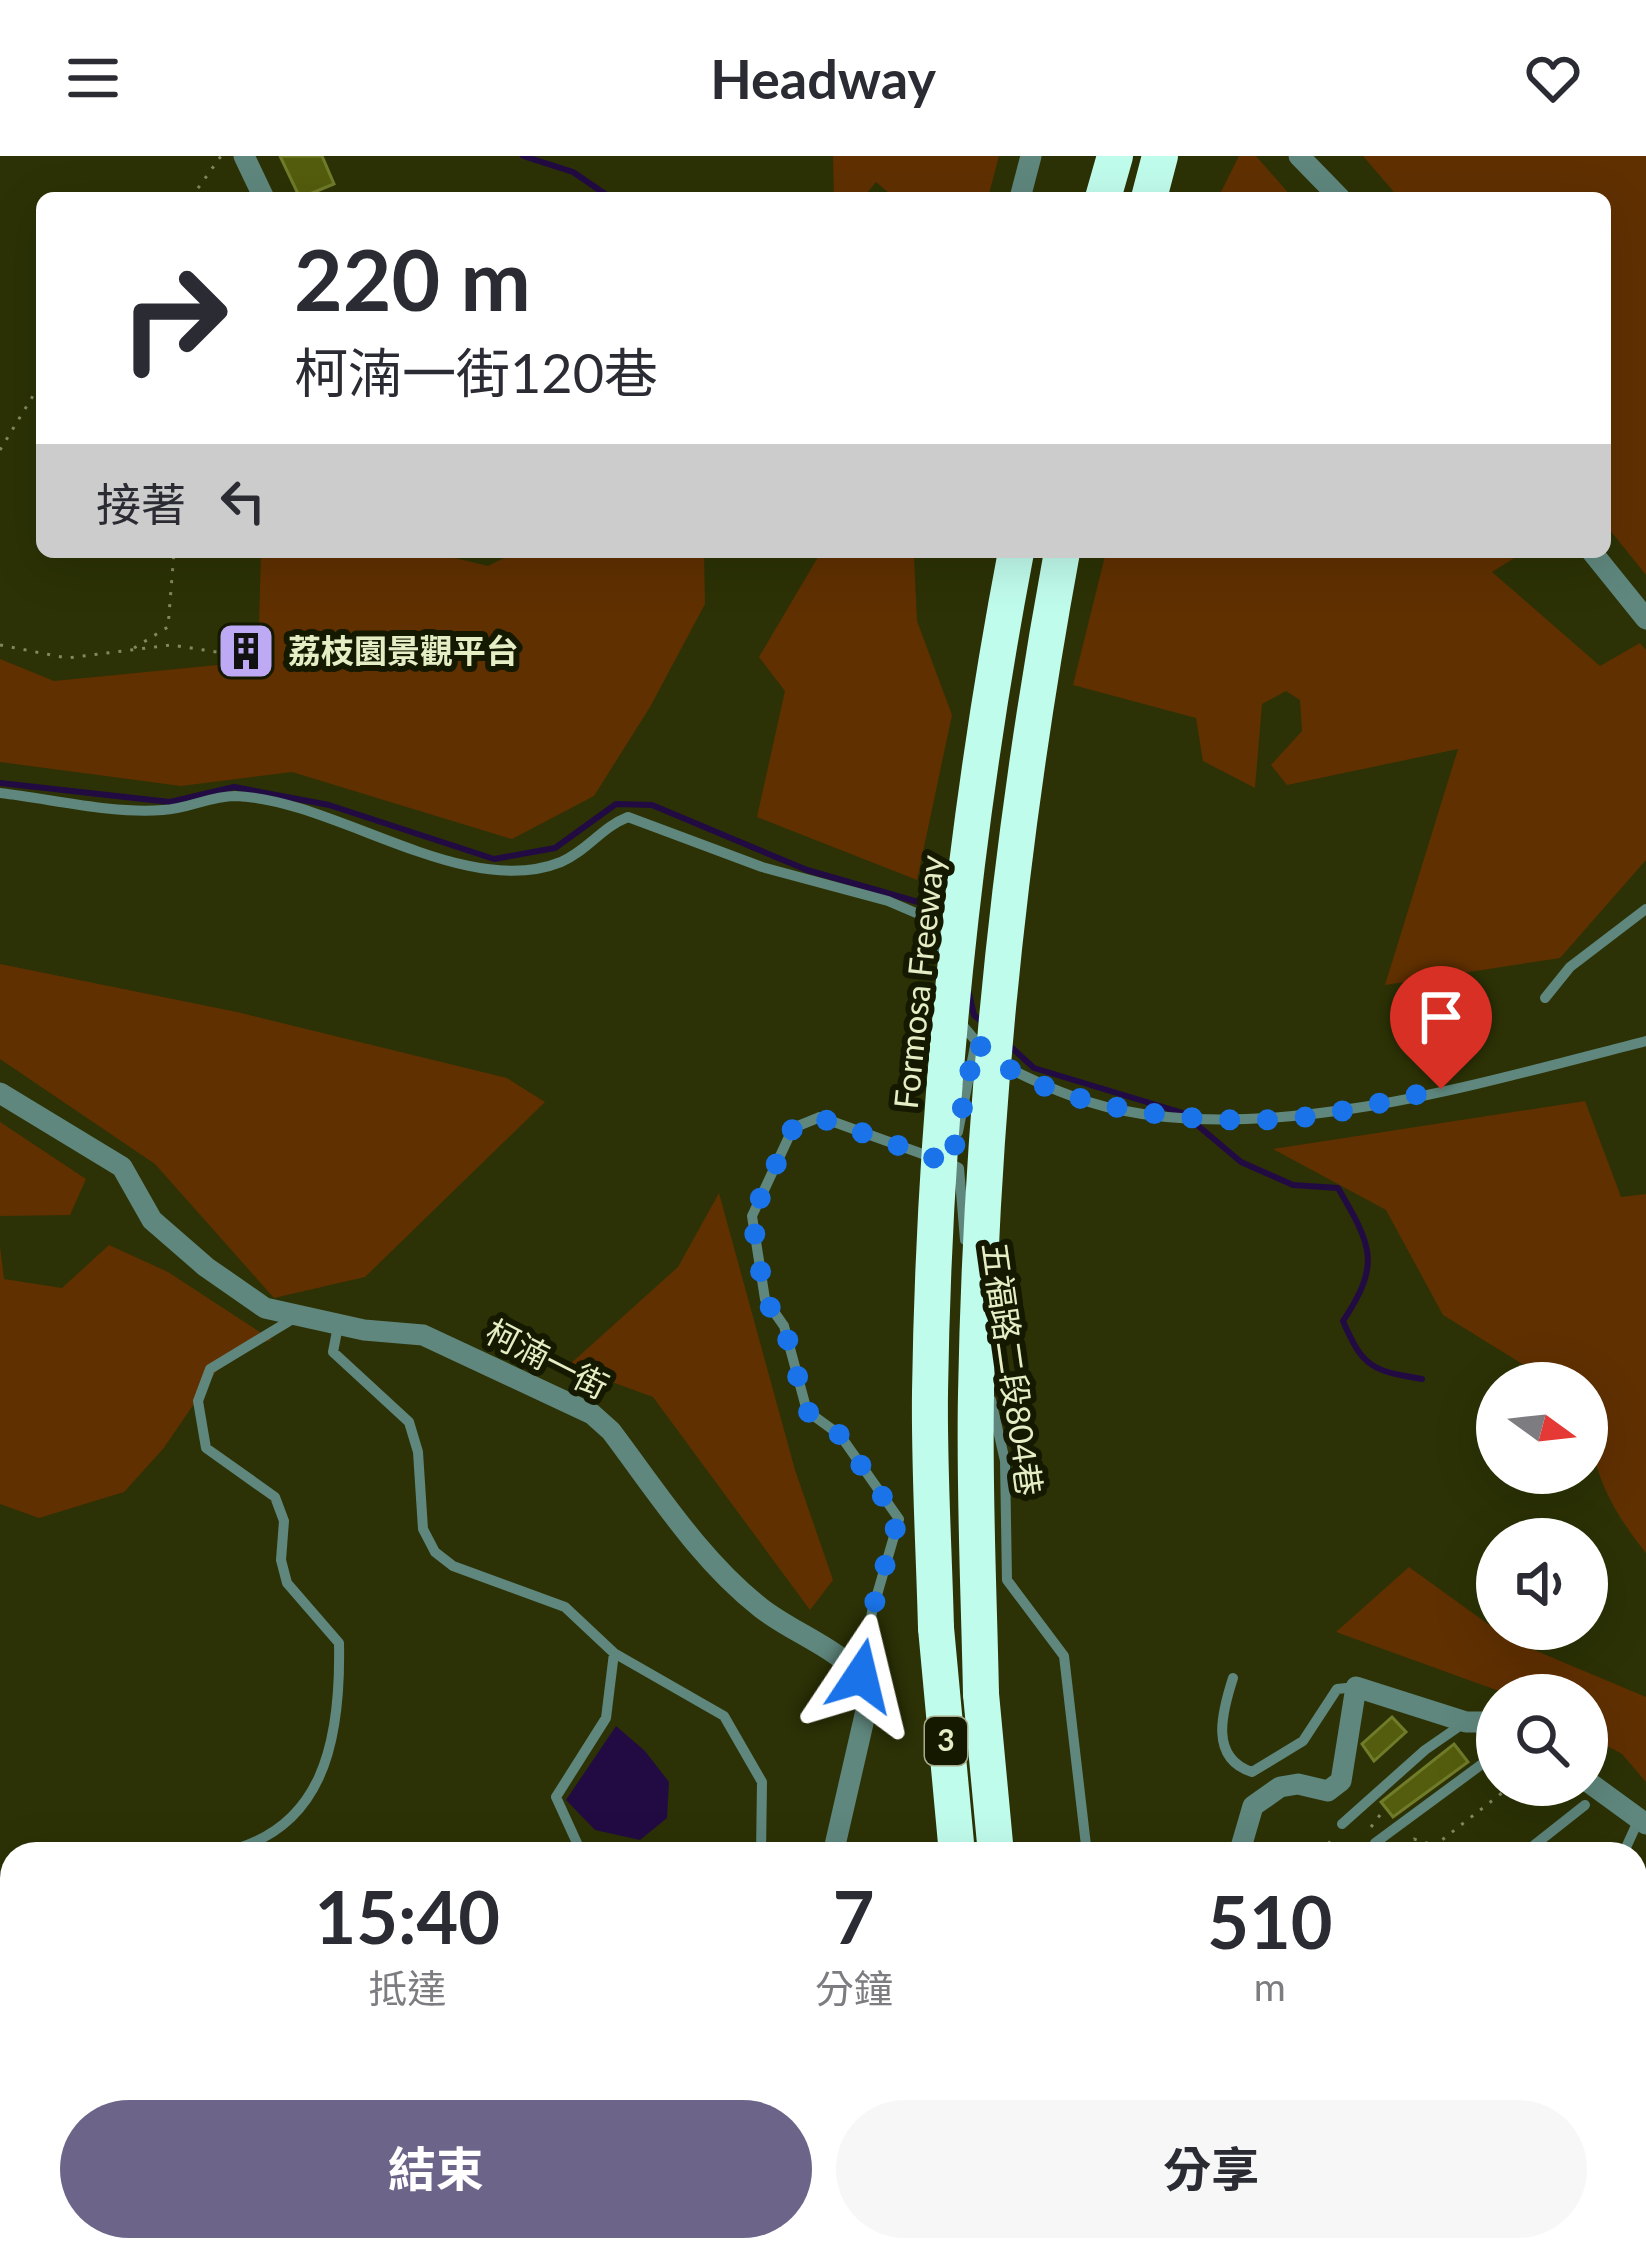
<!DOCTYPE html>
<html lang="zh-TW">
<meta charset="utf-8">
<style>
:root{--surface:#fff;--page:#f7f7f7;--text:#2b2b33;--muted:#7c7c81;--accent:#6d648a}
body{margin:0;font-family:Lato,"Noto Sans TC",sans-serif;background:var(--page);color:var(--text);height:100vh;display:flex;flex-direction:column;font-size:45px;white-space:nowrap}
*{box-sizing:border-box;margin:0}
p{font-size:39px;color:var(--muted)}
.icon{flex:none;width:66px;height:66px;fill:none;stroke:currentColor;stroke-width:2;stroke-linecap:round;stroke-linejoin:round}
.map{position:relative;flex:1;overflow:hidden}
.side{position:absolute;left:0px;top:1686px;width:1647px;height:420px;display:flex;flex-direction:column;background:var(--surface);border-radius:36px 36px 0 0;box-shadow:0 12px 48px #0002}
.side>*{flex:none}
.banner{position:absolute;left:36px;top:36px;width:1575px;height:366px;border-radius:18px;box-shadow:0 12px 48px #0002;background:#fff;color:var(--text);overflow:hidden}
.needle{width:78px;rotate:105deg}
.fabs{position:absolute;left:1476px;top:1206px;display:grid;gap:24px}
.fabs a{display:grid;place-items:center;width:132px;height:132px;border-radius:50%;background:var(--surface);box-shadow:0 12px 48px #0002;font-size:60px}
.pin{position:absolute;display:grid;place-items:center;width:102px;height:102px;color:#fff;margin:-123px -51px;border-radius:50% 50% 50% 0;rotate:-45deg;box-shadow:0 0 12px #0007}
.pin .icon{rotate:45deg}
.me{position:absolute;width:132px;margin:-66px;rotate:10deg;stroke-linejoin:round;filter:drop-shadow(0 0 9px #0008)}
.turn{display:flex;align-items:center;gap:42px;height:252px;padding:0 60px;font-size:54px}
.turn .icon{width:156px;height:156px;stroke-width:2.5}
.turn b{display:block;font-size:84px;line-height:102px}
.then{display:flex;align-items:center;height:114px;padding:0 60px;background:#0003;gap:24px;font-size:45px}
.eta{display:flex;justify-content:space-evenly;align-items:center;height:204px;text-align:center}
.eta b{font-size:72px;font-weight:700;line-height:84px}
.cta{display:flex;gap:24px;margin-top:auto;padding:24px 60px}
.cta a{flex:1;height:138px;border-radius:72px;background:var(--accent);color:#fff;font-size:48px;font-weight:700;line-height:138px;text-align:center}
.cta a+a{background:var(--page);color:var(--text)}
header{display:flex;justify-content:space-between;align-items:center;height:156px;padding:0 60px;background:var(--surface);font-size:54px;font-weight:700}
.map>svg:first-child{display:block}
.green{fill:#603001}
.water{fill:#220b43}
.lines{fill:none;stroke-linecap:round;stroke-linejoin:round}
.stream{stroke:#220b43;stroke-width:6}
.building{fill:#545d0d;stroke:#707c29;stroke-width:3}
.path{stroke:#82895f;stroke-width:3;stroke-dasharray:3 9;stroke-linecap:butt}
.lane{stroke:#5f877d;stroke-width:10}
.street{stroke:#5f877d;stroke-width:21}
.highway{stroke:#c0fcec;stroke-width:36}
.highway-bridge{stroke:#c0fcec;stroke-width:36}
.route{stroke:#1a73e8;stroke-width:21;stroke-dasharray:0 37.8}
.labels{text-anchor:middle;stroke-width:12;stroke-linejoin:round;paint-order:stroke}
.shield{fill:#151900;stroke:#a7ad8a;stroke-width:3}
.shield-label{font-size:30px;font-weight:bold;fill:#e5edc5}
.poi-label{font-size:33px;font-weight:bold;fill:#e5edc5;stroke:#151900;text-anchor:start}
.street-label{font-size:33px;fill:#e5edc5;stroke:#151900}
</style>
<header><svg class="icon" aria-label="menu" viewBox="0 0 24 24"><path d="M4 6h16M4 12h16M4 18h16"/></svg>Headway<svg class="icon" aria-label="heart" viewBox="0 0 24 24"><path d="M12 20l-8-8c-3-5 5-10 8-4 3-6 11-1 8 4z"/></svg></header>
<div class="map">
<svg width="1646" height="2106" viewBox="0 0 1646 2106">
<rect width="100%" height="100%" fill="#2c3205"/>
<!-- green -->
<path class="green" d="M833 0H999L988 42H895L876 26 863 42H834Z
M1239 0H1256L1293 42H1218Z
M1363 0H1646V419L1605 368V42H1399Z
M261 396H431L488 410 516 396H704L705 448 650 551 594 640 512 683 292 616 181 630 0 606V503L54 525 258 505Z
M821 396H905L914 401 917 465 952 559 917 724 757 661 785 535 759 501Z
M1106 396H1524L1492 416 1600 510 1640 487 1646 494V704L1560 802 1385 829 1458 593 1287 629 1271 609 1302 575 1300 544 1286 535 1262 548 1255 632 1203 605 1196 562 1073 529Z
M0 808 237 856 507 922 545 946 365 1121 274 1142 155 1008 0 903Z
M1585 945 1621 1041 1646 1038V1397C1600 1339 1587 1301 1587 1227H1553L1443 1159 1386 1054 1273 993Z
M0 966 86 1023 70 1059 0 1060Z
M719 1037 795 1314 833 1424 810 1454 653 1241 568 1210 678 1111Z
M109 1089 168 1116 272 1184 231 1194 163 1293 124 1336 39 1362 0 1348V1090L4 1123 62 1132Z
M1409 1411 1510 1484 1646 1541V1626L1622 1598 1587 1579V1539H1510L1336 1476Z"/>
<!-- water -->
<path class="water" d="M616 1570 645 1595 669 1626 667 1662 640 1684 595 1674 566 1644Z"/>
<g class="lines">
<!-- stream -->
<path class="stream" d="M523 0 573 16 611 42
M0 627 170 646 234 631 329 649 494 703 555 692 616 648 652 649 807 714 925 748 945 769
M969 837 974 859 983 867
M1011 891 1034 912 1183 957 1241 1006 1293 1029 1338 1032C1371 1089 1382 1107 1343 1165 1363 1212 1373 1215 1422 1223"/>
</g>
<!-- building -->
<path class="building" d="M280 0H322L334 28 300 42Z
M1392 1561 1406 1576 1374 1605 1362 1588Z
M1454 1588 1468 1606 1393 1661 1381 1646Z"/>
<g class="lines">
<!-- path -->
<path class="path" d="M191 42 221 0
M0 294 42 225
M0 489 67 502 171 489 250 501
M134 492 168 471 174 396
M1371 1671 1383 1655
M1433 1691 1512 1629
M1322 1698 1333 1681
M1395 1698 1414 1683 1427 1687 1437 1698
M1470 2094 1480 2106"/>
<!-- lane -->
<path class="lane" d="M0 637C52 643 111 658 163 654 188 653 210 640 235 640 335 643 464 745 561 706 587 695 602 671 628 661L762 711 888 745 923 760 941 782 942 795
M1545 842 1570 811 1646 753
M959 865 986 897
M1000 908C1038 927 1079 946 1120 954 1282 988 1488 925 1646 885
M958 976 976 885
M951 1008 959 1012 965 1084
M338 1170 333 1196 409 1266 418 1296 423 1373 435 1396 453 1410 565 1451 614 1497 724 1560 762 1626 761 1698
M991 1244 1005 1305 1007 1424 1064 1500 1087 1698
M861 1520 872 1456 899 1363 840 1279 807 1255 784 1170 765 1143 752 1060 793 972 820 961 931 1001
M1233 1522C1222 1556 1209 1602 1252 1616L1303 1585 1337 1533 1356 1531
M1342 1668 1425 1594 1464 1567
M213 1698C325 1680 341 1583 339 1487L287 1427 281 1404 284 1365 275 1341 206 1292 198 1245 210 1213 296 1161
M582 1698 556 1641 606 1562 614 1497
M1371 1698 1375 1687 1497 1597
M1523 1698 1585 1649
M1623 1698 1639 1663
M1635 1815 1646 1769
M0 1874 2 1884 12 1888
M769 2094 775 2106
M1128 2094 1129 2106
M456 2106 458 2094
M1306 2106 1309 2094"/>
<!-- street -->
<path class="street" d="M244 0 264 42
M1299 0 1340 42
M1020 42 1031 0
M1592 396 1646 463
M0 937 122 1011 152 1064 206 1111 265 1152 364 1174 423 1179 592 1258 611 1275C657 1336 700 1404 761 1452 796 1479 838 1491 867 1527V1550L833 1698
M1587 1625 1646 1668
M1239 1698 1253 1650 1280 1631 1298 1628 1328 1635 1341 1625 1356 1531 1466 1566H1497
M0 2010 12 2005
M342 2094 362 2106
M670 2094 674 2106
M1534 2094 1543 2106"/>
<!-- highway -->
<path class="highway" d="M1103 42 1115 0
M1149 42 1160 0
M936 1472 957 1698
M981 1538 996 1698
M999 2094 1000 2106
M1045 2094 1047 2106"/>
<!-- highway-bridge -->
<path class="highway-bridge" d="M936 1472C934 1393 929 1314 930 1236 934 959 964 668 1016 396
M981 1538C979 1438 974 1337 976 1238 981 957 1011 672 1062 396"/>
</g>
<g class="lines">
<!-- route -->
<path class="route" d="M861 1520 872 1456 898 1363 840 1279 807 1255 784 1170 765 1144 752 1060 793 972 820 962 951 1008 976 885C1034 956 1219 972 1306 961 1351 955 1396 943 1441 933"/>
</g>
<!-- icons -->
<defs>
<g id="building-square" transform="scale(3)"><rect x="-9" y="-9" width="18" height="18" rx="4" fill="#bea9f5" stroke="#151900"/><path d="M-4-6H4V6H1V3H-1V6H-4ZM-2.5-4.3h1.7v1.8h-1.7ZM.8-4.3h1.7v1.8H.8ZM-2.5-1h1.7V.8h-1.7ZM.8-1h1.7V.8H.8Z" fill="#111"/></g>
</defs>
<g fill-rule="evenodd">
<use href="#building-square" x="246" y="495"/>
</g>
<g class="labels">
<!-- shield labels -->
<rect class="shield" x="925" y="1561" width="42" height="48" rx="9"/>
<g class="shield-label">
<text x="946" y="1595">3</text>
</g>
<!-- poi labels -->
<g class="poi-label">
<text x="288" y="507">荔枝園景觀平台</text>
</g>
<!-- street labels -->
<g class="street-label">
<text transform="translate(919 826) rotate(-84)" y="12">Formosa Freeway</text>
<text transform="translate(547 1203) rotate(27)" y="12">柯湳一街</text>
<text transform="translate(1012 1213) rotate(82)" y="12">五福路二段804巷</text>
</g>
</g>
</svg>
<div class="fabs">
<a><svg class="needle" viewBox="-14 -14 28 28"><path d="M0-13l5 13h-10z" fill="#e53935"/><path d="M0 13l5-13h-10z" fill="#7c7c81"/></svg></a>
<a><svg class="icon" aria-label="sound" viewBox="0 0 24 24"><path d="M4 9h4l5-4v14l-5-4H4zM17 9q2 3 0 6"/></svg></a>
<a><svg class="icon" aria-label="search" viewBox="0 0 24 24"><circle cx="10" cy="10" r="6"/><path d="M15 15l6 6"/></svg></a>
</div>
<div class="pin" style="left:1441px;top:933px;background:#d93025"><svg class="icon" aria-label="arrive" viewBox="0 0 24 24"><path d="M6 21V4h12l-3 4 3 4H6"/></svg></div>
<svg class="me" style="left:861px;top:1520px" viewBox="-20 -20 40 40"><path d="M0-17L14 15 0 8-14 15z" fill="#1a73e8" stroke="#fff" stroke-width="4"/></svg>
<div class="banner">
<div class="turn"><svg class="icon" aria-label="right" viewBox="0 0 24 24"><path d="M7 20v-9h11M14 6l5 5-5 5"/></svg><div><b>220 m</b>柯湳一街120巷</div></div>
<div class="then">接著<svg class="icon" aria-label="left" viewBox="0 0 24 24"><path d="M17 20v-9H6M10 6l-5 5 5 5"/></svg></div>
</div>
<section class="side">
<div class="eta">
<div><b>15:40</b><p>抵達</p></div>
<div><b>7</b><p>分鐘</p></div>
<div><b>510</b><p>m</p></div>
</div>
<div class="cta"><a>結束</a><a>分享</a></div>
</section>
</div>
